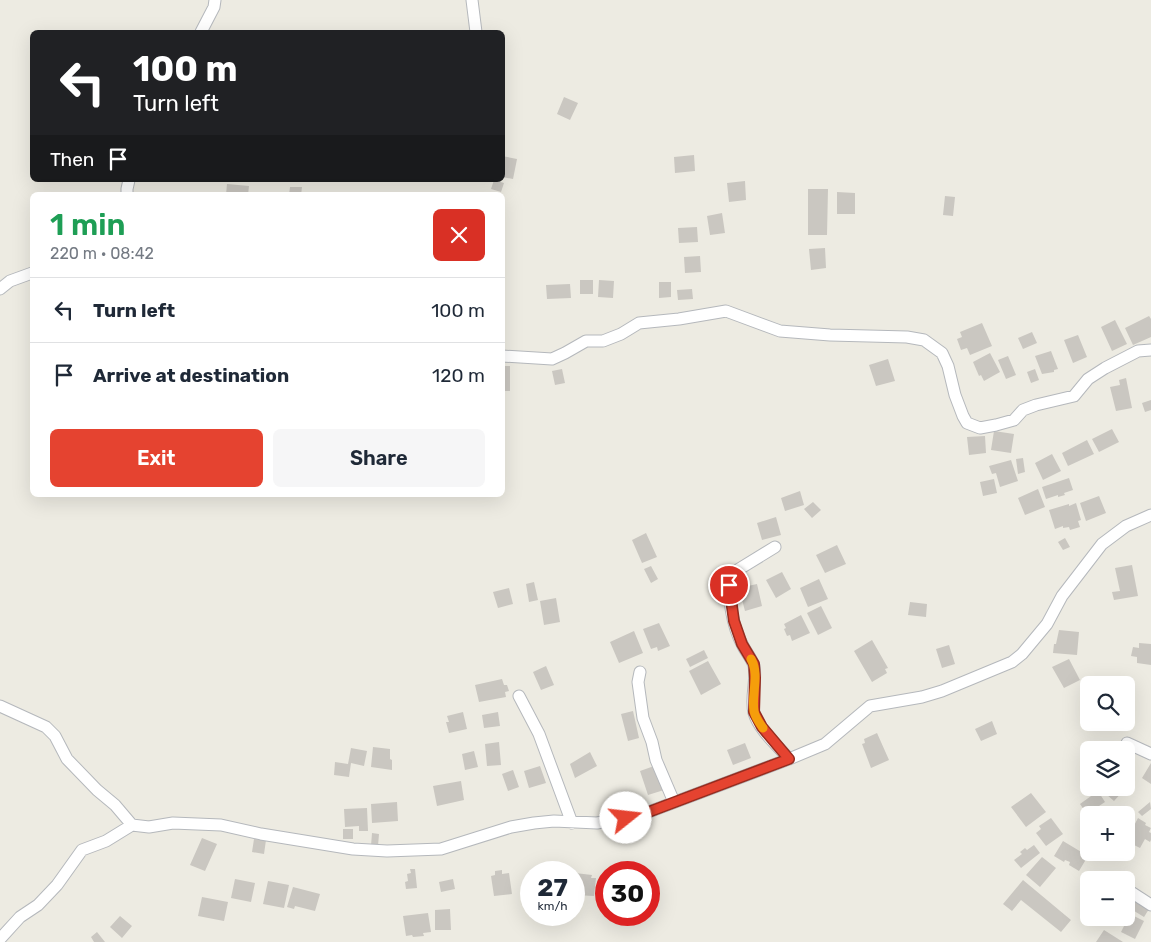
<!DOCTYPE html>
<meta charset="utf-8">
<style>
:root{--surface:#fff;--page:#f6f6f7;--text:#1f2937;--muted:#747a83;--line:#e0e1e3;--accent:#e54330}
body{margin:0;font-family:Rubik,sans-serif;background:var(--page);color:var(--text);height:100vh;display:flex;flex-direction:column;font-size:19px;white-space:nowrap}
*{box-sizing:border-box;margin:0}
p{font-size:16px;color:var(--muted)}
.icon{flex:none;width:28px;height:28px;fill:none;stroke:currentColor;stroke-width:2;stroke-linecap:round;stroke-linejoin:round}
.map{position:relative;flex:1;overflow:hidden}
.panel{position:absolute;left:30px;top:192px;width:475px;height:305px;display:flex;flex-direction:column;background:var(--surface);border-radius:8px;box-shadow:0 5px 20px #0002}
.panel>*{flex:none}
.banner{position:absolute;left:30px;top:30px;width:475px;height:152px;border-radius:8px;box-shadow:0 5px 20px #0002;background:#202124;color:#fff;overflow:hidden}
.buttons{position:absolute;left:1080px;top:676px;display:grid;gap:10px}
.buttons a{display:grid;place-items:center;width:55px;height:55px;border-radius:8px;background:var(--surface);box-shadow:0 5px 20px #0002;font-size:25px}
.speed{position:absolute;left:520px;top:861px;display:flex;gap:10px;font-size:25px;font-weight:700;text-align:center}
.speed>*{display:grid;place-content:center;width:65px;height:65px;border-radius:50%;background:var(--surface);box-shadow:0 5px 20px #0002;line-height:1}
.speed small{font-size:12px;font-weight:400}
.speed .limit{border:8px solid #d22;background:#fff;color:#111}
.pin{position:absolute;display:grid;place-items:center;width:42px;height:42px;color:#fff;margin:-21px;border:2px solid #fff;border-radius:50%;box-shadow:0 1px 5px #0007}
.me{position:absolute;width:55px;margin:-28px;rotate:74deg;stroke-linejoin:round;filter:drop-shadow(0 0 4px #0008)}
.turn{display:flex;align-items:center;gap:18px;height:105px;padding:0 20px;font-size:22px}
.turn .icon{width:65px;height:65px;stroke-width:2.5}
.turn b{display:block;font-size:35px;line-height:42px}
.then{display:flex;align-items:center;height:48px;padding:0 20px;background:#0003;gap:10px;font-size:19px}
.round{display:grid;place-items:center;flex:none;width:52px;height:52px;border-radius:8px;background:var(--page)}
.overview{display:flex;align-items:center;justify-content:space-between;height:85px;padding:0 20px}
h1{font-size:30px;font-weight:600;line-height:38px;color:#1e9e55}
.primary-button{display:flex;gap:10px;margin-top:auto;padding:10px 20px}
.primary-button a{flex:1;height:58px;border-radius:8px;background:var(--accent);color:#fff;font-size:20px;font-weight:600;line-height:58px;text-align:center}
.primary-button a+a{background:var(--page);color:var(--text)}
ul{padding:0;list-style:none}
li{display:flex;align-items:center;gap:15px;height:65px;padding:0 20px;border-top:1px solid var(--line)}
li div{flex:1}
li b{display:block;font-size:19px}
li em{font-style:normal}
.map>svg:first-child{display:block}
.building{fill:#cac7c1}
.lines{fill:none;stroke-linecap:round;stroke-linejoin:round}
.street-casing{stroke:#b5b8bc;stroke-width:13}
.street{stroke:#fff;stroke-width:11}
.route-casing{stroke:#952c1f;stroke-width:12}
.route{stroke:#e54330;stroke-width:9}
.slow{stroke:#f59e0b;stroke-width:9}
</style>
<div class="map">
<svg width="1151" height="942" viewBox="0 0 1151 942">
<rect width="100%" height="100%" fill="#edebe2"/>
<!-- building -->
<path class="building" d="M564 97 578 103 570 120 557 114Z
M694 155 695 171 675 173 674 157Z
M502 156 517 159 513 179 502 177Z
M494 180 504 183 501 192 491 189Z
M745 181 746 200 729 202 727 183Z
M227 184 249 186 248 195H226Z
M290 187H302L301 195H289Z
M808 189H828L827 235H808Z
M837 192 855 193V214H837Z
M945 196 955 197 953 216 943 215Z
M722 213 725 233 710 235 707 216Z
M697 227 698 242 679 243 678 228Z
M825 248 826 268 811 270 809 249Z
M700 256 701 272 685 273 684 257Z
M580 280H593V294H580Z
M599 280 614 281 613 298 598 297Z
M659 282H671V297L659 298Z
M570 284 571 298 547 299 546 285Z
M692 289 693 299 678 300 677 290Z
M1149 316 1151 319V337L1133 345 1125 328Z
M1115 320 1127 344 1112 351 1101 327Z
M982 323 992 346 970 355 967 348 961 350 957 339 962 337 960 332Z
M1032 332 1037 343 1023 349 1018 338Z
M1078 335 1087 357 1073 363 1064 340Z
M1051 351 1058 369 1054 370V372L1042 374 1035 356Z
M990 353 1000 372 984 381 981 375 979 376 973 362Z
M1008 356 1016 375 1006 379 998 360Z
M888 359 895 381 876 386 869 365Z
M502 366H510V391H502Z
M562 369 565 383 555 385 552 371Z
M1035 369 1039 380 1031 383 1027 372Z
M1126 378 1132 408 1116 411 1110 387 1120 385 1119 380Z
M1151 400V410L1145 412 1142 403Z
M1112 429 1119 442 1099 452 1092 439Z
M994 431 1014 434 1011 453 991 450Z
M985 436 986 453 969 455 967 437Z
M1087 440 1094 454 1068 466 1062 453Z
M1052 454 1061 471 1043 480 1035 463Z
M1023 458 1025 472 1018 474 1016 459Z
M1011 460 1018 481 1000 487 996 473 992 474 989 466Z
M1069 478 1073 490 1064 493 1065 495 1058 497V495L1046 499 1042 487Z
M994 479 997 493 983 496 980 482Z
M1038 489 1045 507 1025 515 1018 498Z
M800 491 804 505 785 511 781 498Z
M1099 496 1106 513 1086 521 1080 503Z
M813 502 821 510 812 518 804 509Z
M1076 503 1081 520 1078 521 1080 527 1070 530 1069 527 1063 528V526L1055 529 1049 510 1069 504V506Z
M776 517 781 535 762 540 757 523Z
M646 533 657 557 642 563 632 540Z
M1065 538 1070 547 1063 550 1058 542Z
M837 545 846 564 825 573 816 555Z
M1132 565 1138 596 1114 600 1112 592 1120 591 1115 568Z
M651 566 658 579 651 583 644 569Z
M782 572 791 589 776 598 766 580Z
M819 579 828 599 808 607 800 588Z
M534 582 538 600 529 602 526 584Z
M757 584 762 606 745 611 739 588Z
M509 588 513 604 498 608 493 592Z
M556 598 560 622 544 625 540 601Z
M910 602 927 604 926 617 908 615Z
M821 606 832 628 818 635 807 613Z
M801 615 810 633 792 641 790 635 787 636 784 629 786 628 784 624Z
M659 623 670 646 658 651 657 647 651 649 643 629Z
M1059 630 1079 632 1077 655 1053 653 1054 644H1056Z
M634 631 643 653 619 663 610 642Z
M872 640 888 668 885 669 887 673 872 682 854 651Z
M1139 643 1151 644V665L1137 663V657L1131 656 1133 647 1139 648Z
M949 645 955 664 942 668 936 649Z
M704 650 708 658 690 667 686 659Z
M1069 659 1080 680 1064 688 1052 667Z
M708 661 721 684 701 695 689 671Z
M546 666 554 685 541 690 533 672Z
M502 679 504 685H507L509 691 505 692 506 697 479 702 475 685Z
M633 711 639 738 628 741 621 714Z
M463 712 467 729 449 733 446 722H449L447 716Z
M498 712 500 726 484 728 482 715Z
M992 721 997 734 981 741 975 729Z
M877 733 889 760 871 768 862 744 865 743 864 739Z
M499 742 501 765 487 766 485 744Z
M745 743 751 758 733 765 727 750Z
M373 747 390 749V759L392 760V770L371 767Z
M351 748 367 751 364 766 351 763 349 777 334 775 335 762 348 764Z
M474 751 478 767 465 770 462 754Z
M590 752 597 766 575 778 570 764Z
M1151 763V784L1142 778Z
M657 765 664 790 648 795 640 771Z
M540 766 546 783 529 788 524 771Z
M513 770 519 787 508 791 502 774Z
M461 781 464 800 437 806 433 786Z
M1099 788H1126L1114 801Z
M1098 791 1105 802 1087 814 1080 804Z
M1031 793 1046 812 1026 827 1011 807Z
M397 802 398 821 372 823 371 804Z
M1150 802 1151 809 1142 816 1138 812Z
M367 808 368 831H359V826L345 827 344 809Z
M1051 818 1063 834 1046 846 1036 833 1041 829 1039 826Z
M1138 818 1146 823 1145 825 1151 828 1149 832 1151 833V840L1150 842 1145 839 1140 848 1126 841Z
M343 829H353V839H343Z
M372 833 379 834 378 846H371Z
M202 838 217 844 205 871 190 865Z
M254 839 266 840 264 854 252 852Z
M1063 841 1088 856 1079 871 1069 865 1070 862 1065 860 1064 862 1054 856Z
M1034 845 1040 853 1021 868 1014 860 1022 854 1020 852 1025 848 1027 850Z
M1042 857 1056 868 1040 887 1026 875Z
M410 869H415L417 888 406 889 405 882 408 881 407 874 411 873Z
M502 870V874L509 873 512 894 494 896 491 876 495 875V871Z
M575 873 592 875 591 878H596L594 896 574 895Z
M235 879 255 883 251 902 231 898Z
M453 879 455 889 441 892 439 882Z
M1023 880 1071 920 1061 932 1021 900 1012 911 1003 904Z
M268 881 289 885 284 908 263 904Z
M293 887 320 894 315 911 295 906 294 909 287 907Z
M202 897 228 902 224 921 198 916Z
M1131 897 1149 909 1144 917 1126 906Z
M450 909 451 930H435V910Z
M428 913 431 932 423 933 424 936 413 937 412 935 406 936 403 916Z
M1130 914 1144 921 1135 939 1121 932Z
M120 916 132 926 122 938 110 927Z
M1104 930 1123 942H1096Z
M97 932 105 942H94L91 937Z"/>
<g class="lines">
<!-- street casing -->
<g class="street-casing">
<path id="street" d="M472 0 476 32
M201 32 214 7 215 0
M127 195V189L129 180
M0 289 10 281 32 273
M502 356 552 359 565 353 586 341H603L621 334 639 323 679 319 726 311 780 331 830 335 907 337 924 340 942 353 948 366 955 395 963 416 967 423 980 428 996 425 1014 420 1023 410 1036 405 1074 396 1088 379 1105 368 1138 351 1151 350
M775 547 731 574C727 596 732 626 743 646 746 652 752 659 754 666 757 681 750 698 754 713 759 730 778 746 789 759
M640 672 638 682 643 718 652 742 656 760 674 802
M519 696 539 734 572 823
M0 706 46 727 55 736 67 759 97 790 115 805 132 825
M1127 743 1151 754
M1131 892 1151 905
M0 939 20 917 38 905 57 885 82 850 106 841 132 825 149 827 173 823 221 825 261 834 353 849 387 851 441 849 511 827 534 823 554 821 597 823 614 820 638 816 789 759 825 744 870 706 922 697 942 691 1012 662 1022 654 1047 624 1062 596 1102 544 1126 526 1151 515"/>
</g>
<!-- street -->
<use href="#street" class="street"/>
</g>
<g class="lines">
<!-- route casing -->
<g class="route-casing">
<path id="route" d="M626 818 638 816 789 759 762 727 754 712 755 678 754 664 742 644 734 621 729 585"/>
</g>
<!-- route -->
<use href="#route" class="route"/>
<!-- slow -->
<path class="slow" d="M751 659C760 675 751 694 754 711 755 717 760 724 763 728"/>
</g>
</svg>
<div class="buttons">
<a><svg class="icon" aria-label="search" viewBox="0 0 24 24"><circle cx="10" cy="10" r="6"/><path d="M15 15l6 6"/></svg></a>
<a><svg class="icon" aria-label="layers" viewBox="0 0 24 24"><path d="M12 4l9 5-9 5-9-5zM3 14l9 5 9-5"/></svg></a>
<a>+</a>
<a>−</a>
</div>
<div class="speed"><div>27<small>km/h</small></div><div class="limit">30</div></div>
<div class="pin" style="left:729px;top:585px;background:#d93025"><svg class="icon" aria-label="arrive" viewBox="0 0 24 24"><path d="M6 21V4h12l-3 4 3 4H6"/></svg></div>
<svg class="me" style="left:626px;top:818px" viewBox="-20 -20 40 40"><circle r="19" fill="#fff"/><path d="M0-13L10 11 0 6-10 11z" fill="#e54330"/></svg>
<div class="banner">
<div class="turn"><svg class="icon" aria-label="left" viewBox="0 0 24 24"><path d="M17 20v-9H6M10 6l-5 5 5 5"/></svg><div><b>100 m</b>Turn left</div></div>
<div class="then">Then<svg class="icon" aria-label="arrive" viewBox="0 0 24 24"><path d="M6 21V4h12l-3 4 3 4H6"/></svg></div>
</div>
<section class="panel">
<div class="overview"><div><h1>1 min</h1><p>220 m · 08:42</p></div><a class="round" style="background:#d93025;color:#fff"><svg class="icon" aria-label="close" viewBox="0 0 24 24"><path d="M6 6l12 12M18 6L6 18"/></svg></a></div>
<ul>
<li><svg class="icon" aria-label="left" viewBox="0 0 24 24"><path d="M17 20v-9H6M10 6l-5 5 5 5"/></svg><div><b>Turn left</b></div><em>100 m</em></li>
<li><svg class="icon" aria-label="arrive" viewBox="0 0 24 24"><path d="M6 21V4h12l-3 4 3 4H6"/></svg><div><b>Arrive at destination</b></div><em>120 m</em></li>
</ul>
<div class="primary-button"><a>Exit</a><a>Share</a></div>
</section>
</div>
